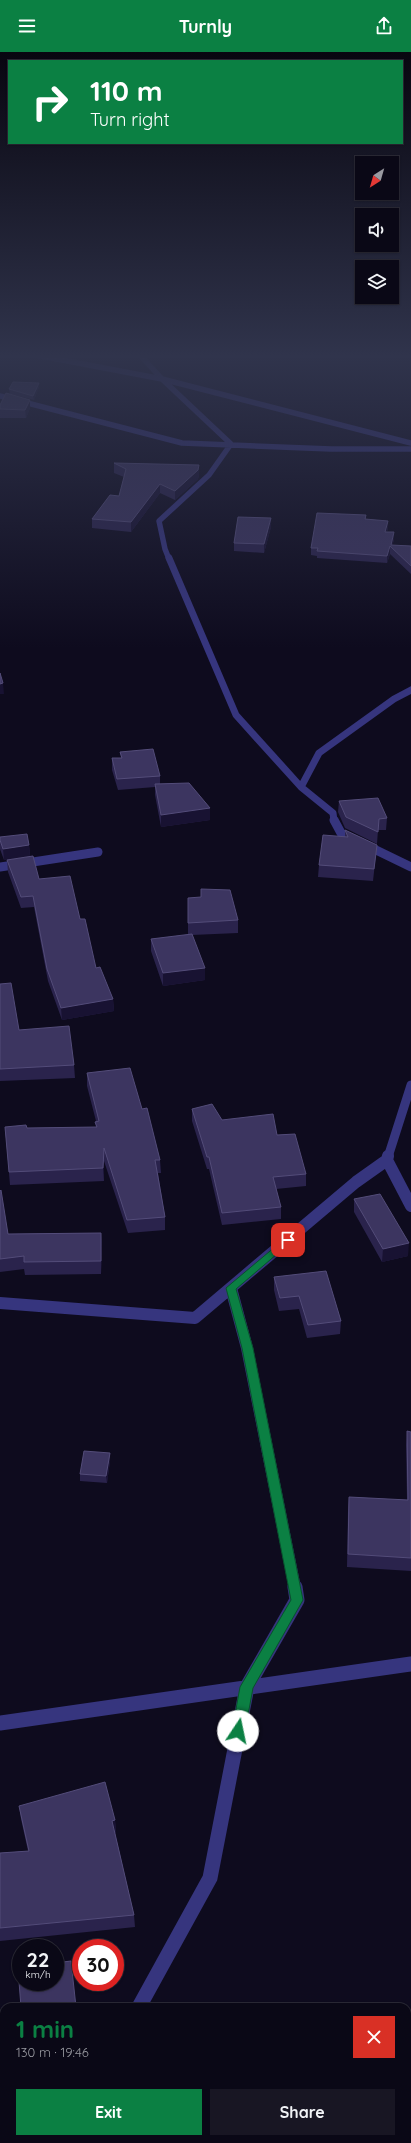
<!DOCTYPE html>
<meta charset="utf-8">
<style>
:root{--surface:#0a0816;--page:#181623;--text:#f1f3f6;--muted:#999aa1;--line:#2a2935;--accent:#0b8043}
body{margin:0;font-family:Quicksand,sans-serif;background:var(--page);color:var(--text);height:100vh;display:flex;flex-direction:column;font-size:15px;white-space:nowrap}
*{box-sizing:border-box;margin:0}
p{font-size:13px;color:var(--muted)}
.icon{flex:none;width:22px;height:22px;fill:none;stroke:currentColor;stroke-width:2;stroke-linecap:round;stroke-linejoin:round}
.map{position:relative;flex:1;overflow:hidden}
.drawer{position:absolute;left:0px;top:1951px;width:411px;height:140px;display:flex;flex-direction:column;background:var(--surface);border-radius:12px 12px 0 0;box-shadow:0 1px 3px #0004,0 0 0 1px var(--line)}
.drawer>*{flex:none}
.top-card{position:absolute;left:8px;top:8px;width:395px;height:84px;border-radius:0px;box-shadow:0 1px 3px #0004,0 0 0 1px var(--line);background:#0b8043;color:#fff;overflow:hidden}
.needle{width:26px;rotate:217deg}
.fabs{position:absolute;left:355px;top:104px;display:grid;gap:8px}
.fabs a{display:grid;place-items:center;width:44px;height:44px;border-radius:0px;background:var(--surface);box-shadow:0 1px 3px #0004,0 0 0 1px var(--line);font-size:20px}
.speed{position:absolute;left:12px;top:1887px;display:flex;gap:8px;font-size:20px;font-weight:700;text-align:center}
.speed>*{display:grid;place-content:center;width:52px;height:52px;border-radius:50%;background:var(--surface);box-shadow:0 1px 3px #0004,0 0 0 1px var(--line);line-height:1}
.speed small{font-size:10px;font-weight:400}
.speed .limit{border:6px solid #d22;background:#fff;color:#111}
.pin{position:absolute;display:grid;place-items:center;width:34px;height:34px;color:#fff;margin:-17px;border-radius:8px;box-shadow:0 2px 6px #0006}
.me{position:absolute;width:44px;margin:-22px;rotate:11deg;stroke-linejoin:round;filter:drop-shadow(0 0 3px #0008)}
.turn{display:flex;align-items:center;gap:14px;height:84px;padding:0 16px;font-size:18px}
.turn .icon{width:52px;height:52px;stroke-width:2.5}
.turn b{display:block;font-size:28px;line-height:34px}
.round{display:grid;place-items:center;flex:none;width:42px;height:42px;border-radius:0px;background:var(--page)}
.overview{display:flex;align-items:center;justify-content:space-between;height:68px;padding:0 16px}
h1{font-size:24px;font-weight:700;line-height:30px;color:var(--accent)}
.action{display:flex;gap:8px;margin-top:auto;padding:8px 16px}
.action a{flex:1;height:46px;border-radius:0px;background:var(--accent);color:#fff;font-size:16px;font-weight:700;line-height:46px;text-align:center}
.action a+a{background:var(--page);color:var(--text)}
header{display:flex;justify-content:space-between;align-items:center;height:52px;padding:0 16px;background:var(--accent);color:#fff;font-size:18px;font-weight:700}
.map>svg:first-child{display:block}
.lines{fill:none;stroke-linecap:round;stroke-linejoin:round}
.street-far4{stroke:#36357e;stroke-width:5.5}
.street-far3{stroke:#36357e;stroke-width:7}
.street-far2{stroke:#36357e;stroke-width:9}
.street-far1{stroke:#36357e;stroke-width:12}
.street{stroke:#36357e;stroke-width:15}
.wall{fill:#2a234c}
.shaded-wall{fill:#181232}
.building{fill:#3c3560;stroke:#534c79}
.route{fill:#0b8043;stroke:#07532c}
</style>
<header><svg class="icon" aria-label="menu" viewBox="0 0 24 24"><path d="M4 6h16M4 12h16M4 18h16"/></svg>Turnly<svg class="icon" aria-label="share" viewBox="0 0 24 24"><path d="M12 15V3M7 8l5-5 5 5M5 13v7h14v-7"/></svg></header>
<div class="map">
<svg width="411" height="2091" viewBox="0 0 411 2091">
<rect width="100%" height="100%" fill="#0e0b1e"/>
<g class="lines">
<!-- street-far4 -->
<path class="street-far4" d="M36 303 162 327 411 391
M140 303 162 327 231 392 209 423 159 469 165 497 169 507
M0 344 182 391 331 397H411"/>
<!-- street-far3 -->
<path class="street-far3" d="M169 506 236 663 301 735
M334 769 333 761 301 735 319 701 394 647 411 638"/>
<!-- street-far2 -->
<path class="street-far2" d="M334 768 341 781 411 815
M0 815 98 800
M388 1105 411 1033"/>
<!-- street-far1 -->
<path class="street-far1" d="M388 1104 387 1108 411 1154
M231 1236 247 1296 295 1536
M0 1251 195 1266 356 1130 387 1108"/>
<!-- street -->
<path class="street" d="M0 1671 411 1612
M139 1955 210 1826 247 1635 297 1548 295 1535
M65 2091 67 2087"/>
</g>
<!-- wall -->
<path class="wall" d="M39 335 34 348 10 342 9 337Z
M30 348V356L26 366H0V353Z
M114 411 199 423 198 427 175 448 160 441 131 480 92 476V467L119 444 124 425 114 421Z
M366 463V467L388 469V476L387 480 394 488 392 493 411 494V522L390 502 387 511 317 506V504L311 503V496Z
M271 475 264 501 234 499V491Z
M120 700 160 724V732L210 756V768L161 775 155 743V735L118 738 112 718V706H121Z
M339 749 387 766 386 778H378L377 792 345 776 338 760Z
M345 778 377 793 373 829 318 825 319 813 345 785Z
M0 785 29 793 30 804 4 808 0 797Z
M7 808 39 827 80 867 96 916 113 947 114 959 62 968 48 929 34 855 21 856 8 820Z
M188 846 238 868V881L192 883 205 928 163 934 151 899V887L188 883Z
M0 932 19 978 74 1013 75 1026 0 1029Z
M87 1021 142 1057 160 1108 161 1121H158L165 1165V1178L128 1181 104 1109V1129L10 1133 5 1075 27 1076 96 1075 95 1070 96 1069 87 1034Z
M192 1057 222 1068 277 1083 306 1122V1134L276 1137 281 1155V1167L222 1173 209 1117H207L192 1069Z
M0 1139 8 1182 101 1181 102 1194 101 1222 25 1223 24 1217 0 1220Z
M354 1147 408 1204 382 1210 354 1160Z
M274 1225 341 1269 340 1282 307 1286 299 1257 279 1259 274 1238Z
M407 1379 411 1380V1519L347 1515 348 1458 349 1445 407 1448 406 1393Z
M110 1401V1409L107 1431 80 1429V1422Z
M19 1754 115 1768 116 1781H115L134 1863 135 1875 0 1889V1801L28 1799 21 1767Z"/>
<!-- shaded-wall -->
<path class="shaded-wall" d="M39 331V335L34 348 33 344Z
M30 348V356L26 366 25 358Z
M199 413V423L198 427 175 448V439Z
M160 432V441L131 480V470Z
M271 466V475L264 501V492Z
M388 469V476L385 487V480Z
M394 480V488L392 496 391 493Z
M390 494V502L387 511V504Z
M3 631 4 642H0V632Z
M210 756V768L161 775V763Z
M29 793 30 804 4 808 3 797Z
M205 916V928L163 934V921Z
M113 947 114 959 62 968 61 956Z
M104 1096V1129L103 1116Z
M101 1181 102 1194 101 1222Z
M409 1191 408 1204 382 1210 383 1197Z
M110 1401V1409L107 1431 106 1424Z
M115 1768 116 1781 113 1782 112 1769Z"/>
<!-- building -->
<path class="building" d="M13 330 39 331 33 344 9 337Z
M6 341 30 348 25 358 0 357V353Z
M114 411 199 413 198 418 175 439 160 432 131 470 92 467 110 443 119 444 126 417Z
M317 461 366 463 365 467 388 469 385 480H394L391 493 411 494V514L390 494 387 504 317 499 318 496H311Z
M238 465 271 466 264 492 234 491Z
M0 621 3 631 0 632Z
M153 697 160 724 117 727 112 706H122L120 700Z
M189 731 210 756 161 763 155 732Z
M378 746 387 766 379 767 378 780 346 765 339 749Z
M345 778 377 793 374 817 319 813 323 783 348 785Z
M27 782 29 793 3 797 0 788V785Z
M33 804 39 827 70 824 80 867H85L96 916 100 915 113 947 61 956 47 917 33 844 21 845 7 808Z
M201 837 230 838 238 868 188 871V846L201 845Z
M192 882 205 916 163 921 151 887Z
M11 931 19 978 69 974 74 1013 0 1017V932Z
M130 1016 142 1057 147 1056 160 1108H155L165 1165 127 1168 104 1096 103 1116 9 1120 5 1075 26 1073 27 1076 97 1075 95 1070 99 1069 87 1021Z
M212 1052 222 1068 273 1062 277 1083 295 1082 306 1122 273 1125 281 1155 222 1161 209 1105H207L192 1057Z
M1 1138 8 1182 101 1181V1209L24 1210V1204L0 1207V1139Z
M380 1142 409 1191 383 1197 354 1147Z
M326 1219 341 1269 308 1273 299 1244 280 1246 274 1225Z
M407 1379 411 1380V1506L348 1502 349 1445 408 1448Z
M84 1399 110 1401 106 1424 80 1422Z
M105 1730 115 1768 112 1769 134 1863 0 1876V1801L29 1799 19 1754Z
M71 1909 76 1955H21L18 1917 21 1916V1930H55V1911Z"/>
<!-- sky -->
<linearGradient id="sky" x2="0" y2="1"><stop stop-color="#080610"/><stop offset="0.51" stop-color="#30344c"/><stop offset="1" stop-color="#30344c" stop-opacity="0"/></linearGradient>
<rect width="411" height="596" fill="url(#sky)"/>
<!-- route -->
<path class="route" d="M288 1184 293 1188 291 1190 236 1237 253 1296 303 1548 253 1636 245 1679 243 1683 238 1685 234 1683 232 1679 240 1635 291 1548 242 1296 226 1236Z"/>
</svg>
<div class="fabs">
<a><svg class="needle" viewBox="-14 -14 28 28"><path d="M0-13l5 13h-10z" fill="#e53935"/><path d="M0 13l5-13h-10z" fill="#999aa1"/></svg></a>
<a><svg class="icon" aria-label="sound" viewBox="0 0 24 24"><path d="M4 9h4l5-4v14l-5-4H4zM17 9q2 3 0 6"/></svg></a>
<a><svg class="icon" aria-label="layers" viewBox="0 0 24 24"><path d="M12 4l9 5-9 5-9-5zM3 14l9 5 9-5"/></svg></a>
</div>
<div class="speed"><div>22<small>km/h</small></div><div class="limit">30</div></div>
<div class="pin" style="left:288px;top:1188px;background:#d93025"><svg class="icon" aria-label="arrive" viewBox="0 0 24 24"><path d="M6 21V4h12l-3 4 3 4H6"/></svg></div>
<svg class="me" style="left:238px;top:1679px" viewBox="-20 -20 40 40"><circle r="19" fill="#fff"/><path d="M0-13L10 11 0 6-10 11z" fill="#0b8043"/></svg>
<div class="top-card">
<div class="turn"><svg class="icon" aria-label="right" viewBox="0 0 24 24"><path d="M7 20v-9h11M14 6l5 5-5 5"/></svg><div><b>110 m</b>Turn right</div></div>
</div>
<section class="drawer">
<div class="overview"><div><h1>1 min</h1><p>130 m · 19:46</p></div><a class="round" style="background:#d93025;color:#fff"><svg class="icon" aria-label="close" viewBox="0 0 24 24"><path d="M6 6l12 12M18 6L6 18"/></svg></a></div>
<div class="action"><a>Exit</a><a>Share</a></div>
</section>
</div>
